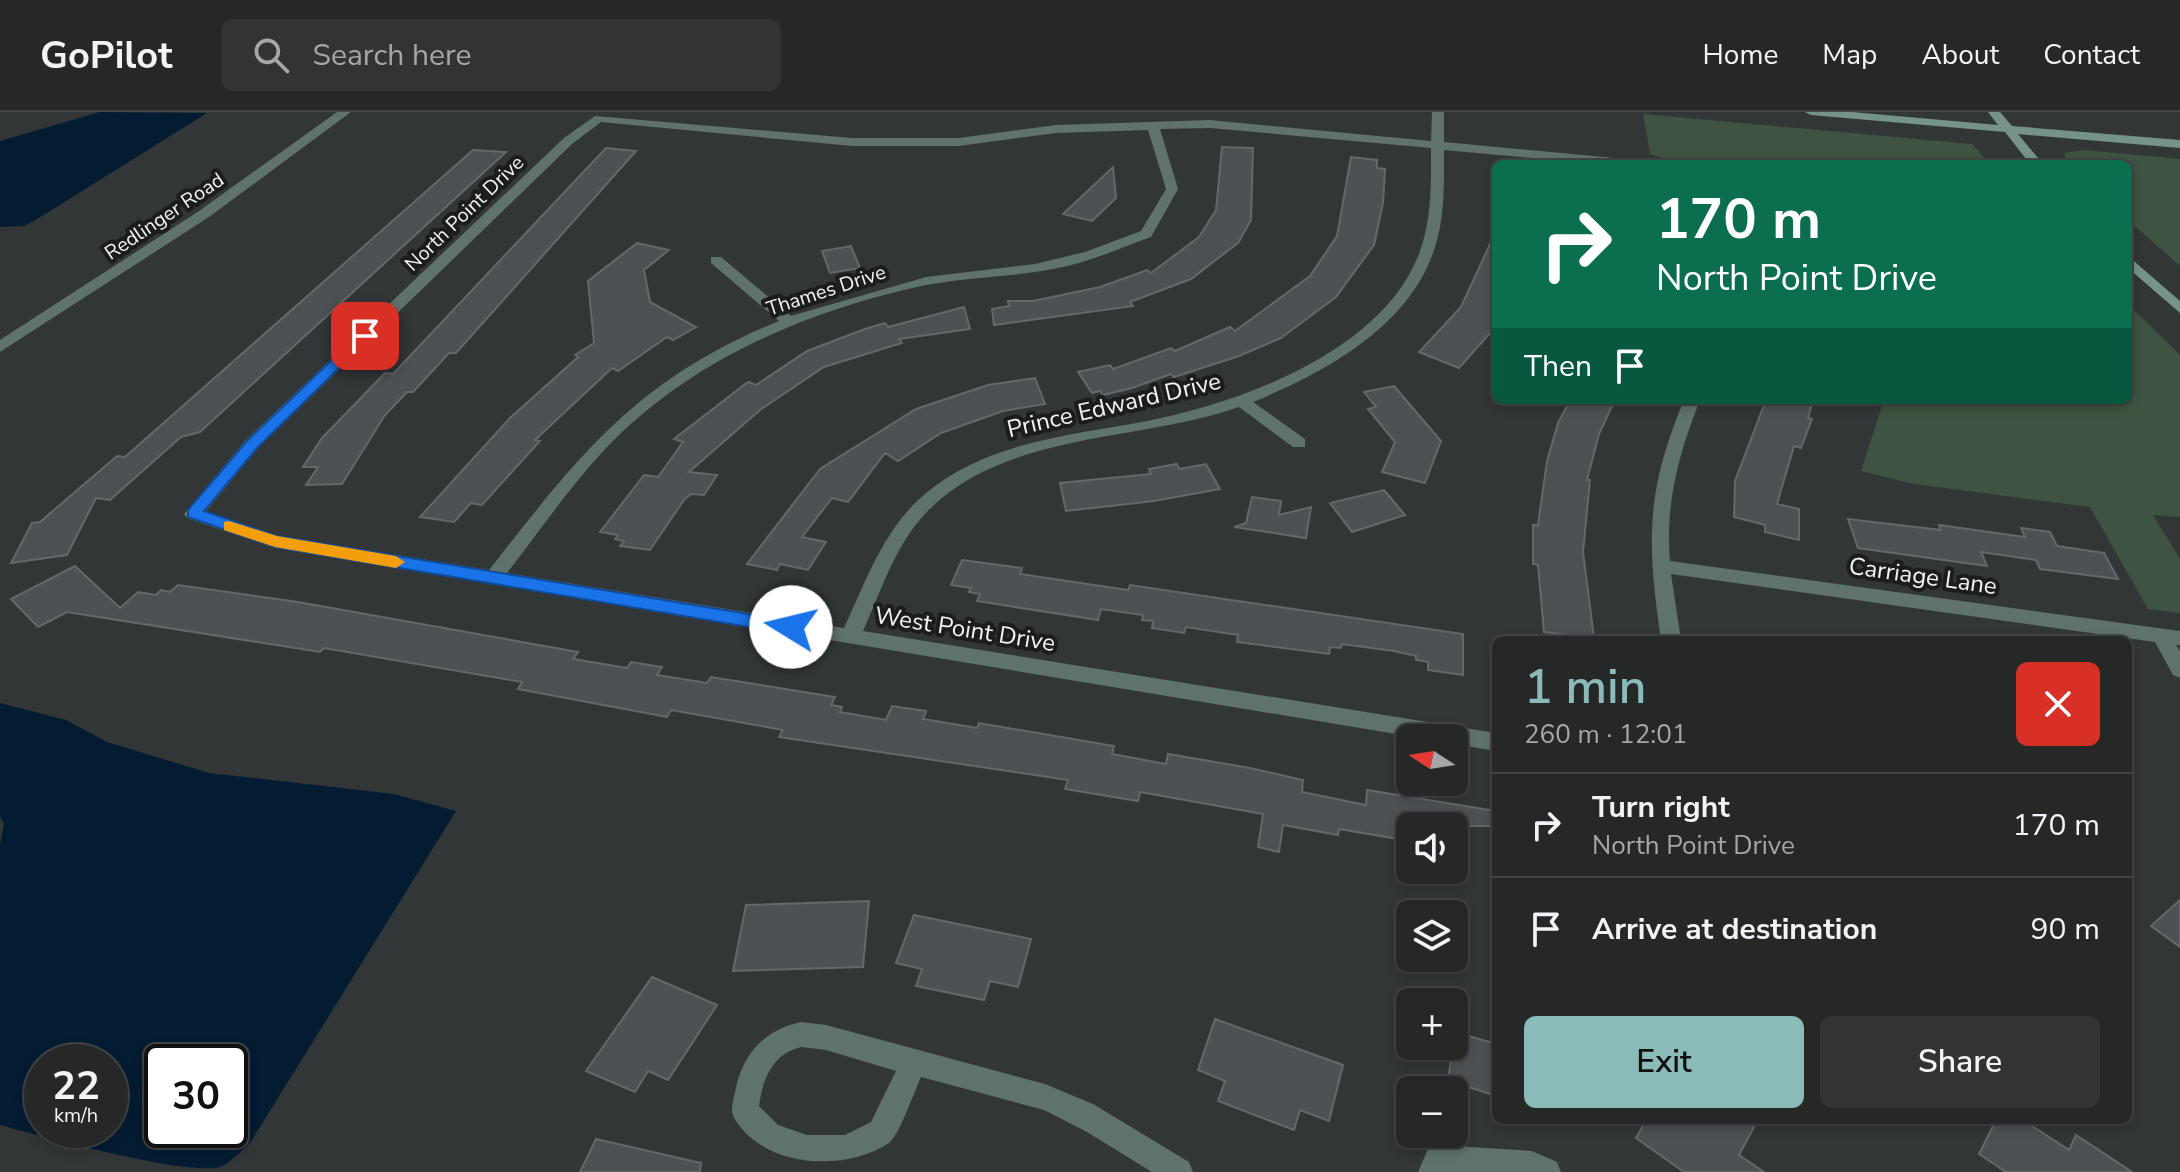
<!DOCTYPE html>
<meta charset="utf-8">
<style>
:root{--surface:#262828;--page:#323434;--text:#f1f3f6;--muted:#a4a6a8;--line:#424445;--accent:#8bbbb9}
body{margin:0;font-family:"Nunito Sans",sans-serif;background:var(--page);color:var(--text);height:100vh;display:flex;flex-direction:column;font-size:30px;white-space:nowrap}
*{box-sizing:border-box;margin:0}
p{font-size:26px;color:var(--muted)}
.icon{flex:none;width:44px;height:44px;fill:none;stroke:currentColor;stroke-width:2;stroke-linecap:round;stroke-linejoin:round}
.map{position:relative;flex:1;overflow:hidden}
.details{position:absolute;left:1492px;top:524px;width:640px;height:488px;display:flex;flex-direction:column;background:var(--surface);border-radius:12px;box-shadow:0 4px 12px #0003,0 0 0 2px var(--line)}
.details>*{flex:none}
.banner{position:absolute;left:1492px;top:48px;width:640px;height:244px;border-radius:12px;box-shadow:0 4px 12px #0003,0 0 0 2px var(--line);background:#0b6e4f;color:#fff;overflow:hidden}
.needle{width:52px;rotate:282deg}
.fabs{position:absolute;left:1396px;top:612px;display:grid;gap:16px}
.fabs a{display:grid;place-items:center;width:72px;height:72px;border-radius:12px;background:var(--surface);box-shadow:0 4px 12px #0003,0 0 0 2px var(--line);font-size:40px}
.speed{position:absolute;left:24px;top:932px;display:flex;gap:16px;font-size:40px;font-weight:700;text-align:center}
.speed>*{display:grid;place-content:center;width:104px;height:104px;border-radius:50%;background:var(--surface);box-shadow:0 4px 12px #0003,0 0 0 2px var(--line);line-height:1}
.speed small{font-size:20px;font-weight:400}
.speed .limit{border:4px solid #111;border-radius:12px;background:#fff;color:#111}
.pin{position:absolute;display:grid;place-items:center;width:68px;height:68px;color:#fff;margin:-34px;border-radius:16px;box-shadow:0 4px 12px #0006}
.me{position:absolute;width:88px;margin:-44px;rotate:279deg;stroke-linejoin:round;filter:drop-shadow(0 0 6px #0008)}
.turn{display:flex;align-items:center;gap:28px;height:168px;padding:0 32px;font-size:36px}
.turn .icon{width:104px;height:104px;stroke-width:2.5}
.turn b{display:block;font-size:56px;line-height:68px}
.then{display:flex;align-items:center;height:76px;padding:0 32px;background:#0003;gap:16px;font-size:30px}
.round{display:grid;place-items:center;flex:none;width:84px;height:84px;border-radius:12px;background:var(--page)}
.overview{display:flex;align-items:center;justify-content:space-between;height:136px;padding:0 32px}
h1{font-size:48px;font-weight:600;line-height:60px;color:var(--accent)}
.cta{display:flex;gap:16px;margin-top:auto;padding:16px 32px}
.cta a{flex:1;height:92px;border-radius:12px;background:var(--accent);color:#111;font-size:32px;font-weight:600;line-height:92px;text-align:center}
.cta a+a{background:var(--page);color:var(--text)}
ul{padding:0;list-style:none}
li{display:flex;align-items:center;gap:24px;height:104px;padding:0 32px;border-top:2px solid var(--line)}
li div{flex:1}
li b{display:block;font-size:30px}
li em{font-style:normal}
header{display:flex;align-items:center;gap:48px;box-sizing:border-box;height:112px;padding:0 40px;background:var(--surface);border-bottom:2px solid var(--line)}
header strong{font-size:38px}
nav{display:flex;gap:44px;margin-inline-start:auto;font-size:28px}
.search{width:560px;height:72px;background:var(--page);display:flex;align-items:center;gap:20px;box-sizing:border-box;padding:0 28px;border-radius:12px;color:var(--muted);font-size:30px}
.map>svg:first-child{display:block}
.green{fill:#3e5341}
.water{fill:#031c32;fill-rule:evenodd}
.building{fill:#4d5153;stroke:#64686a;stroke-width:2}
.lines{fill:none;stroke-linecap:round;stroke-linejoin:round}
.street{fill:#5f726b;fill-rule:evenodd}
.secondary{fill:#759389;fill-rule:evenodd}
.route{fill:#1a73e8;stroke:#114b97;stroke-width:2}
.slow{fill:#f59e0b}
.labels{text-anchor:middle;stroke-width:8;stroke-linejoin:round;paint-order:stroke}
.far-street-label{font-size:20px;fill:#f1f4f4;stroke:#1b1d1d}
.street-label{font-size:24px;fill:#f1f4f4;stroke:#1b1d1d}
</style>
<header>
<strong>GoPilot</strong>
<div class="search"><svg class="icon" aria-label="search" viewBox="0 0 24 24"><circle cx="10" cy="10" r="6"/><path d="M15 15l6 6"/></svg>Search here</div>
<nav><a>Home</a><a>Map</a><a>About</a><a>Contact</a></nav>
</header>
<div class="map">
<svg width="2180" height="1060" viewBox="0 0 2180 1060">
<rect width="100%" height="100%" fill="#323636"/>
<!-- green -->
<path class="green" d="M1643 2 1972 32 1990 52H1682L1650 42Z
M2084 38 2180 47V154L2128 108V52L2068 51 2064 41Z
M2128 192 2180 243V405L2153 403 2180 447V501L2148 497 2090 395 1914 372 1861 359 1884 288H2128Z"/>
<!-- water -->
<path class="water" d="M100 0 207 1 34 109 24 114 0 115V29Z
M0 591 66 608 107 630 209 661 394 682 456 699 250 1031C241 1039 227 1054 216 1056 171 1060 49 1026 0 1013V733L4 712 0 704ZM42 950H110V1018H42ZM162 950H230V1018H162Z"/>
<!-- building -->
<path class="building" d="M1222 35 1253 36 1251 108 1238 131 1191 167 1130 190 1133 194 994 213 992 197 1009 194 1008 189H1033L1100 175 1147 158 1151 161 1199 125 1216 98Z
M606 36 636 39 456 241H449L413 280H407L385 303 342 372 306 373 318 355H303L322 326 385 261 393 262Z
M473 38 506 40 200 320 181 325 110 388 96 386 67 443 11 451 32 411 40 410 117 344 125 345Z
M1351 45 1377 48V56L1385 57 1383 91 1374 133 1336 185 1281 226 1239 244 1174 265 1171 262 1132 276 1103 283 1100 279 1092 281 1078 260 1110 253 1113 257 1171 236 1175 239 1230 215 1235 219 1310 164 1337 124Z
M1113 55 1116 86 1092 109 1063 102Z
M1496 119V214L1459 256 1419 240 1461 195Z
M637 131 669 138 644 158 650 190 696 215 673 228 667 225 618 259 612 256 535 328 540 329 482 393 471 391 454 410 420 405 510 306 578 245 575 243 594 231 588 169Z
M851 134 860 156 830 161 822 139Z
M964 195 970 217 899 227 902 231 824 255 760 298 689 360 717 363 704 383 691 382 684 388 650 438 620 434 624 429 615 427 618 423 600 420 644 363 658 365 683 330 674 327 748 270 756 273 807 239 865 217 885 211 888 215Z
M1035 266 1045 292 1003 299 941 321 898 349 885 341 848 390 832 386 802 425 826 430 808 458 780 452 777 458 747 452 820 357 916 297 988 273Z
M1394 274 1441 329 1425 371 1382 360 1395 330 1368 297 1376 295 1364 280Z
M1570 288H1615L1599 322 1587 368H1590L1583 440 1594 526 1544 520 1538 453 1533 452V413H1538L1547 349 1558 311Z
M1766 288H1813L1808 306 1812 307 1801 336 1794 334 1777 392 1799 397V428L1765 420V413L1734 405 1735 369Z
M1177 352 1179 357 1206 352 1220 377 1154 389 1066 399 1060 371 1151 362 1149 357Z
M1384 378 1405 403 1352 420 1330 391Z
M1252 385 1281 389 1279 403 1311 395 1306 426 1234 415 1246 411Z
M1848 407 1941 418 1939 413 2025 425 2021 416 2050 420 2057 434 2104 441 2118 467 2040 457 2036 448 1981 440 1987 454 1858 436Z
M962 448 1022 456 1020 462 1128 478 1130 473 1463 522V563L1428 558V550L1416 548V544L1394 539 1342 532 1341 536 1330 535 1329 542 1237 530 1238 523 1186 515 1184 521 1152 516 1153 509 1142 508 1143 503 1101 497 1098 508 977 489 980 482 969 480 971 476 951 473Z
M75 454 120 496 138 480 156 483 161 478 170 480 178 473 298 490 578 540 573 547 627 556 631 550 662 555 657 563 707 571 711 565 835 585 831 593 842 595 840 600 886 608 892 594 926 599 923 607 977 616 979 611 1114 634 1112 642 1166 652 1168 642 1250 656 1303 668 1302 680 1366 693 1367 678 1496 699V714H1410V729L1339 717 1338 723 1283 713 1279 740 1258 735 1263 702 1140 680 1138 689 1065 677 1068 668 779 625 783 618 671 598 667 605 603 593 518 577 522 570 324 536 320 540 67 500 38 515 11 487Z
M2180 788V835L2151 814Z
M869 789 863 855 733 859 746 793Z
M914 803 1031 827 1018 875 990 869 984 888 916 874 922 857 896 851Z
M652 865 717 893 668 968 648 959 635 980 586 959Z
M1215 907 1343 953 1329 1009 1300 998 1294 1018 1218 989 1225 969 1198 958Z
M1455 920 1496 932V984L1448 968Z
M1646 1008H1743L1754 1015 1739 1043 1764 1060H1684L1636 1026Z
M1996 1008H2023L2069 1038 2076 1023 2132 1060H2006L1979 1042Z
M596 1027 701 1051 700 1060H580Z"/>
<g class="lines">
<!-- street -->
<path class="street" d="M337 0H351L209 105 0 240V228L199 99Z
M1432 0H1444V30L1636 48 1642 52H1596L1444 38C1444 70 1445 104 1435 135 1411 214 1324 261 1253 290L1305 327V335H1293L1239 295C1134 332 988 318 914 415 891 446 879 484 863 519L1496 621V639L1454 632V626H1420L275 436 187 406 184 402 246 328 564 26 595 4 852 26H959L1056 13 1210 8 1431 29ZM601 10 852 34H959L1056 21 1148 18 1166 77 1141 119 1085 140 1035 152 926 165 791 204 721 145H711V151L779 209C637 267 580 342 489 458L277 424 205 400 258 336 572 32ZM1210 16 1431 36C1431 70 1432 106 1420 139 1385 238 1241 291 1147 309 1072 323 986 330 925 382 884 416 866 469 844 516L507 461C543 415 576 365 618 324 702 243 813 197 926 173 968 165 1011 165 1053 157 1087 151 1118 137 1151 125L1178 77 1160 17Z
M1684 288H1700C1679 341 1665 391 1670 449L2180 519V533H2176L2180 539V566L2173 563 2155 530 1671 462 1681 528H1661C1647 430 1645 382 1684 288Z
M801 910 826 913 1045 972 1093 992 1189 1050 1193 1060H1152L1087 1020 1044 998 921 965C914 980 900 1022 889 1031 845 1060 767 1056 736 1009 729 1000 733 990 735 980 742 942 764 918 801 910ZM801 935 826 938 896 959 871 1010 845 1023H807L778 1013 759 994C763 967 772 942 801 935Z
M1438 1033 1532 1039 1557 1050 1561 1060H1418L1428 1037Z"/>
<!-- secondary -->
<path class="secondary" d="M1805 0H1852L1998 13 1988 0H2000L2012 14 2180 28V36L2018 22 2043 52H2030L2005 20 1811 3Z
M2128 144 2180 189V201L2128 156Z"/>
</g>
<!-- route -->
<path class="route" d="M360 221 372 224 258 335 204 399 277 424 791 509 800 515 797 520 791 522 275 435 188 405V398L247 329Z"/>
<!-- slow -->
<path class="slow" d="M229 409 277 424 396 444 405 450 396 456 275 435 224 418V410Z"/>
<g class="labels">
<!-- far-street labels -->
<g class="far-street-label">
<text transform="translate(464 101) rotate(-44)" y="7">North Point Drive</text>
<text transform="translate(164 104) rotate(-34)" y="7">Redlinger Road</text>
<text transform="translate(826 178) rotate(-18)" y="7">Thames Drive</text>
</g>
<!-- street labels -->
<g class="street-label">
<text transform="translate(1114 293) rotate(-13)" y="8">Prince Edward Drive</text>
<text transform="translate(1923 464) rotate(8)" y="8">Carriage Lane</text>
<text transform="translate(965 517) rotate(9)" y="8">West Point Drive</text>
</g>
</g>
</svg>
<div class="fabs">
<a><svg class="needle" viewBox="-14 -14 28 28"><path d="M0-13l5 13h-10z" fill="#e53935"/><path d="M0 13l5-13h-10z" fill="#a4a6a8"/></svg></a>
<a><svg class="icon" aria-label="sound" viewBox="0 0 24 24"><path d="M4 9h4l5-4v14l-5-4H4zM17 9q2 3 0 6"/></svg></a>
<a><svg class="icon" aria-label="layers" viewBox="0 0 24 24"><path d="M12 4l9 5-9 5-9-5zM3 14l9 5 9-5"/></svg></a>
<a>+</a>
<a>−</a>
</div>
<div class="speed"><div>22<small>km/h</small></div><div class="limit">30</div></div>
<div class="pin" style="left:365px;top:224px;background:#d93025"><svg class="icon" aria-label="arrive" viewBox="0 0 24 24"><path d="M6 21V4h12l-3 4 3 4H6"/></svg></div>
<svg class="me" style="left:791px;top:515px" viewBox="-20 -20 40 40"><circle r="19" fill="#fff"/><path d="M0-13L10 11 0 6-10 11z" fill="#1a73e8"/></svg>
<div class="banner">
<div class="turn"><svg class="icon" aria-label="right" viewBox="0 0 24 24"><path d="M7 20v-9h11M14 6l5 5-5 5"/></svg><div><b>170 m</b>North Point Drive</div></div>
<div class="then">Then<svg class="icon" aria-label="arrive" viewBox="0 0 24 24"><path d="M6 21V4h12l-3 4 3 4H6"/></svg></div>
</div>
<section class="details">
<div class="overview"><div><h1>1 min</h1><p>260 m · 12:01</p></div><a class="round" style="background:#d93025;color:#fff"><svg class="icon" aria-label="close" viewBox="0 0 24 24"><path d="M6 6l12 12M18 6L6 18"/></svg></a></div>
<ul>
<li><svg class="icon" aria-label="right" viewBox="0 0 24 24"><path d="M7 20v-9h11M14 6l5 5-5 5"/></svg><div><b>Turn right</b><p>North Point Drive</p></div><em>170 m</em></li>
<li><svg class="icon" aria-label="arrive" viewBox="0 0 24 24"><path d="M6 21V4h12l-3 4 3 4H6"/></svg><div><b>Arrive at destination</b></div><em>90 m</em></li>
</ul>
<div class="cta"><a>Exit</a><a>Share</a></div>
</section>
</div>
